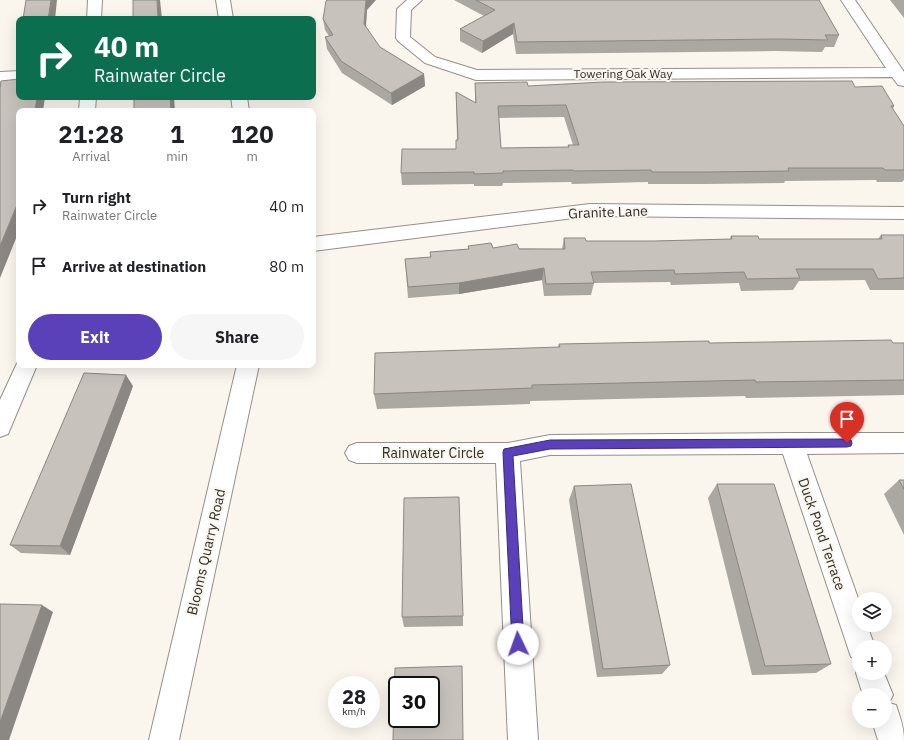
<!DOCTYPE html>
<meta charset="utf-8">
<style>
:root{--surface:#fff;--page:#f6f6f6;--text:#202124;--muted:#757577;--accent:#5b41b9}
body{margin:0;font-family:"IBM Plex Sans",sans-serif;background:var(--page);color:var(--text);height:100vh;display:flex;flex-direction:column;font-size:15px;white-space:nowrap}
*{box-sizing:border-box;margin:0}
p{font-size:13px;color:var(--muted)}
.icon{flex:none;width:22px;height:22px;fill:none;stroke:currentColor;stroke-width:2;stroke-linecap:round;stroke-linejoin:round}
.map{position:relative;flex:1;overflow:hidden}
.panel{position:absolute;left:16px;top:108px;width:300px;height:260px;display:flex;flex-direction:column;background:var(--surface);border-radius:8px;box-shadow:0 4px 16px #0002}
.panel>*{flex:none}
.guide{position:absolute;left:16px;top:16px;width:300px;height:84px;border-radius:8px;box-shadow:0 4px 16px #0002;background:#0b6e4f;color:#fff;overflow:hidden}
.tools{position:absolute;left:852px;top:592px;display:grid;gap:8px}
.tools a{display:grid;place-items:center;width:40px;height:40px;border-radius:50%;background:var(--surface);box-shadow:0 4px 16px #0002;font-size:20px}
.speed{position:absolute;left:328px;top:676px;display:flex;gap:8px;font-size:20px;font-weight:700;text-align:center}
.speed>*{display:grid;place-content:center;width:52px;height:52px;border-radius:50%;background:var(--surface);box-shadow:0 4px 16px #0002;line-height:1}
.speed small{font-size:10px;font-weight:400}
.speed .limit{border:2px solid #111;border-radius:6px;background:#fff;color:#111}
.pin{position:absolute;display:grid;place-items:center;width:34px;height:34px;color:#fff;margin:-41px -17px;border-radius:50% 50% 50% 0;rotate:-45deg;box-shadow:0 0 4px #0007}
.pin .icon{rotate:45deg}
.me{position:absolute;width:44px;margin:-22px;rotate:357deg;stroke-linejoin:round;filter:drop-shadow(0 0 3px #0008)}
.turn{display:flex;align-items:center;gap:14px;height:84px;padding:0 12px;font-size:18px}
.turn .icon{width:52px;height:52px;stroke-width:2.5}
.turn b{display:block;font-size:28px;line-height:34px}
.eta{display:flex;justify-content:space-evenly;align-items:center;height:68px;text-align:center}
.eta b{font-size:24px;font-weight:700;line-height:28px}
.primary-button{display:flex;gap:8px;margin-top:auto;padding:8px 12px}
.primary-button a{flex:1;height:46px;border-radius:24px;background:var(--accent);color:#fff;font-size:16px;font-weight:700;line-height:46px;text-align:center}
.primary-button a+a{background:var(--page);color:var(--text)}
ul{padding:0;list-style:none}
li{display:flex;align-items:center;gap:12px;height:60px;padding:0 12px}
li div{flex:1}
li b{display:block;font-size:15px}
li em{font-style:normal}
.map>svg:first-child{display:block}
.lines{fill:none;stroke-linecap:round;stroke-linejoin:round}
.minor-casing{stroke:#948f88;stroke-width:2}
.tertiary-casing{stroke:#948f88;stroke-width:2}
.minor{fill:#fff;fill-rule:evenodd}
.tertiary{fill:#fff;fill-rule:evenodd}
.wall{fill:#aba7a1;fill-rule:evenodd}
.shaded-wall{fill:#8b8883}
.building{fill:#c7c2bb;stroke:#8b8883;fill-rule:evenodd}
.route{fill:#5b41b9;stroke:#3b2a78}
.labels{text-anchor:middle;stroke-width:4;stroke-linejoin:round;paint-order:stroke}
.far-street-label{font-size:12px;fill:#2e2c29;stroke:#faf5ed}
.street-label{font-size:14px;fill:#2e2c29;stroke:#faf5ed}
</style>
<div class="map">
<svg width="904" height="740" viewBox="0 0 904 740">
<rect width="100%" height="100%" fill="#faf5ed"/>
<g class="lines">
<!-- minor casing -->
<g class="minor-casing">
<path id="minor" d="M88 0H102L101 19H87Z
M407 0H422L411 10 410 37 435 57 477 70 886 68 841 0H855L904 72V86L898 85 892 77 476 80 425 63 398 41 396 38 397 9Z
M19 71V81L0 82V72Z
M80 97H96L95 111H79Z
M590 204 904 207V219L590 216 313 251V237Z
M19 359V365H37L8 434 0 437V400Z
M789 433H904V453L807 454 859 601V625H867L875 647H859V660L851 657 783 454 550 455 520 461 538 740H508L496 463H357L349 460 345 453 349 446 357 443H508L550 435Z
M859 665V673H884L893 695 889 703 896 705C900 717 904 727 904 740H878L872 721H885V695H863L856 673Z"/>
</g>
<!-- tertiary casing -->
<g class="tertiary-casing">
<path id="tertiary" d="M216 0H230L233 19H219Z
M231 97H247L249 111H233Z
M237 365H259L179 740H149Z"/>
</g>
<!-- minor -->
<use href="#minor" class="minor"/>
<!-- tertiary -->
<use href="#tertiary" class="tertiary"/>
</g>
<!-- wall -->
<path class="wall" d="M454 0H819L839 35 834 47H825L822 52 775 51 516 54 513 34 482 53 460 41V29L484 16Z
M890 0H904V18Z
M367 10 366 27 380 47 424 74 425 86 392 105 342 73 327 49 325 37 329 36 325 30 323 19Z
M475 83 528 86 855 87 894 106 893 109 904 126V180L902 182H877L876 180 785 181 784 183 705 184H648V182L572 184 571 182 503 183 502 186H474V184L402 185 401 173 456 149 457 140 456 92 475 103ZM564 117 573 145H568V147L501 148 499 118Z
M881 235H904V290H870L865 280 799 281 793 290 741 291 739 283 671 285 670 282 594 283 591 295 544 296 542 280 459 294 408 298 405 259 430 257V252L468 249V246L493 248 562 249 564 238 586 241H654L730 239 731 236 759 239H878Z
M709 343H904V395L746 398 745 396 530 401V404L377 409 374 394 558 347 559 344Z
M133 386 70 555 21 553 10 545Z
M899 480H904V535L884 494Z
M717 484 831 664 816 673 752 675 708 498Z
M574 486 670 665 662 674 597 677 569 500Z
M463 616V626L404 627 402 617Z"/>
<!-- shaded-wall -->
<path class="shaded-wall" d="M51 0H57L55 19H47Z
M157 0H160L162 19H158Z
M366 0H376L367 10 365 36 364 24Z
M514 23 513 34 482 53 483 41Z
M424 74 425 86 392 105 391 93Z
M37 97H45L43 111H35Z
M170 97H174L175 111H171Z
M19 200V231L0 278V246Z
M544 268 542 280 459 294V283Z
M126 375 133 386 70 555 60 546Z
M42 605 53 612 9 740H0V722Z"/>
<!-- building -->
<path class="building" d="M26 0H51L49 14 47 19H23Z
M133 0H157L158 19H133Z
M327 0H366L364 24 380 47 424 74 391 93 341 61 325 37 333 35 323 19 326 1Z
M476 0H819L839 35H825L828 40 779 39 517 42 514 23 483 41 460 29 495 10Z
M19 79V97H37L35 111H19V200L0 246V89L1 81Z
M852 81 855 87 882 86 894 106H891L904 126V170H885L883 168H788L789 171 709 172H652L651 170 574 171 573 170 503 171V173L474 174V172L401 173 402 149H456V140H458L456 92 476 103 475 83 527 82 528 86 603 82ZM566 105 579 145H568L569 147 501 148 498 106Z
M134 97H170L171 111H134Z
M881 235H904V278L878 279 873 269H796L800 278 747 279 744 272 675 274 674 270 591 272 594 283 546 284 544 268 459 283 408 287 405 259 431 257 430 252 469 249 468 246 491 243 493 248 517 244 519 249H565L564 238H585L586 241H654L732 239 731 236H758L759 239H882Z
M891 340 893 343H904V380L756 382 755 380 532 385V388L374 394 375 353 560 347 559 344 709 341V343Z
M84 373 126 375 60 546 10 545Z
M899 480H904V489Z
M631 484 670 665 603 669 574 486Z
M717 484H774L831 664 765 666Z
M459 497 463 616 402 617 404 498Z
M0 604 42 605 0 722Z
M462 666 463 740H393L395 668ZM397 685H431V719H397Z"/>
<!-- route -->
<path class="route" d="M847 439 851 440 852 443 851 446 847 447 550 449 513 456 524 644 522 648 518 650 514 648 512 644 503 452 504 449 550 440Z"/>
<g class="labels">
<!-- far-street labels -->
<g class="far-street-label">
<text x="623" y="78">Towering Oak Way</text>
</g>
<!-- street labels -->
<g class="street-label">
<text transform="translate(608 212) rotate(-2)" y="5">Granite Lane</text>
<text x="433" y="458">Rainwater Circle</text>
<text transform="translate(822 534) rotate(71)" y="5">Duck Pond Terrace</text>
<text transform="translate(206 552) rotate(-77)" y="5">Blooms Quarry Road</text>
</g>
</g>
</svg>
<div class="tools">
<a><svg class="icon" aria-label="layers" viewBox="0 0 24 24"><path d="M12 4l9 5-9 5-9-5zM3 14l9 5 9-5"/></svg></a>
<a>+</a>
<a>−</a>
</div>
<div class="speed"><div>28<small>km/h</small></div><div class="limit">30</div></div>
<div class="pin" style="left:847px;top:443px;background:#d93025"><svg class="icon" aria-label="arrive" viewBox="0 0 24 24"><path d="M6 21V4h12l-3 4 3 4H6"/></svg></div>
<svg class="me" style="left:518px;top:644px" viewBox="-20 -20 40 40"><circle r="19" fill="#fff"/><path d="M0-13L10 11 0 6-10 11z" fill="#5b41b9"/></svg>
<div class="guide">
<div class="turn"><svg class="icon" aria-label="right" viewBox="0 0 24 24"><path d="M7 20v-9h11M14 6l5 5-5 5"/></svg><div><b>40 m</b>Rainwater Circle</div></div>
</div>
<section class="panel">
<div class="eta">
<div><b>21:28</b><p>Arrival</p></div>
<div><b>1</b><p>min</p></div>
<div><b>120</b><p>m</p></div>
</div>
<ul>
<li><svg class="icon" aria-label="right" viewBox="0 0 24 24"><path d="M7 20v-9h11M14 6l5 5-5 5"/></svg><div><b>Turn right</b><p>Rainwater Circle</p></div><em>40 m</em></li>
<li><svg class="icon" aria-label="arrive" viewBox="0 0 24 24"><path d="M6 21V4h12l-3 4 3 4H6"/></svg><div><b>Arrive at destination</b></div><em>80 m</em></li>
</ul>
<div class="primary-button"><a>Exit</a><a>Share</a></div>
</section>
</div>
